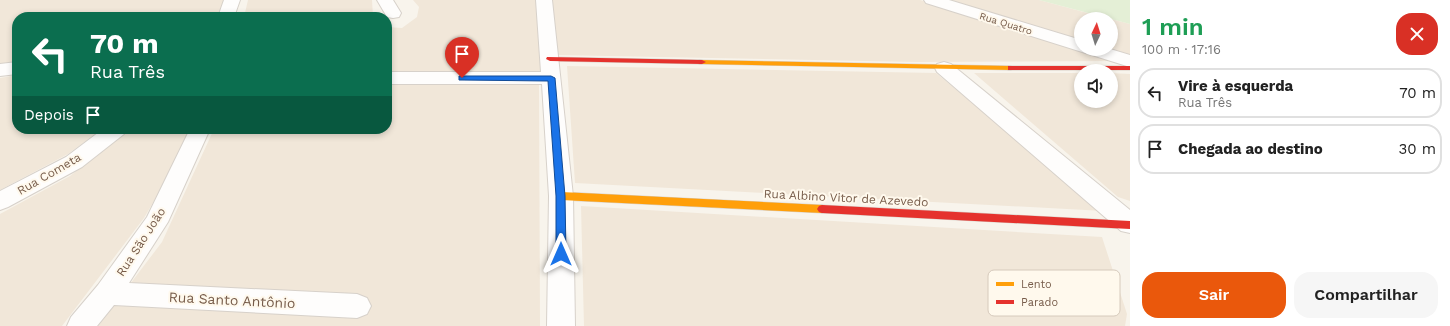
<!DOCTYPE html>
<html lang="pt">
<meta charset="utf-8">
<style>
:root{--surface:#fff;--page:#f6f6f6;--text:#222;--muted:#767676;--line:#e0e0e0;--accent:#ea580c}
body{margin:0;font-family:"Work Sans",sans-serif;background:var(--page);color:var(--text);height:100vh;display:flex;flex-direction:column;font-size:15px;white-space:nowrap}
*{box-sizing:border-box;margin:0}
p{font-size:13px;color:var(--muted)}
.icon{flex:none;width:22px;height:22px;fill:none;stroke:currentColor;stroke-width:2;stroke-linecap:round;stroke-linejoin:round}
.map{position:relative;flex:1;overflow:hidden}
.drawer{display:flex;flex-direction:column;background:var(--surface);width:320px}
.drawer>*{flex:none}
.hud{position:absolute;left:12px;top:12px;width:380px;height:122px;border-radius:16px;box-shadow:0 2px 6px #0003;background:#0b6e4f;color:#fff;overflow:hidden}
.needle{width:26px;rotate:4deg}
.buttons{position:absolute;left:1074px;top:12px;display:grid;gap:8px}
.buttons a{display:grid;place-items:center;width:44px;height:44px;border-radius:50%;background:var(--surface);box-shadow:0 2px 6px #0003;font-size:20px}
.pin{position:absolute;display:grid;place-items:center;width:34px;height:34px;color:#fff;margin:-41px -17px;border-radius:50% 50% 50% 0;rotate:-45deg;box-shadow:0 0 4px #0007}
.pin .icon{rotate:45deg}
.me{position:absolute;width:44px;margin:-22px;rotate:0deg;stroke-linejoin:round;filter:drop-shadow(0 0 3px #0008)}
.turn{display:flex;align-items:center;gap:14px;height:84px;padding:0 12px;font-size:18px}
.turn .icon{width:52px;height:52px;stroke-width:2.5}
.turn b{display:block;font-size:28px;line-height:34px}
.then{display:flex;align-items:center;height:38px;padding:0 12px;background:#0003;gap:8px;font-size:15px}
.round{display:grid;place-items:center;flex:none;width:42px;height:42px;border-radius:16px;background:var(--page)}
.headline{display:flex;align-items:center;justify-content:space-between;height:68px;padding:0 12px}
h1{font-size:24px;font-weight:600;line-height:30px;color:#1e9e55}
.button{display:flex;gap:8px;margin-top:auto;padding:8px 12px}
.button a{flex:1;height:46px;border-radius:16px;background:var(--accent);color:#fff;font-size:16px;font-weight:600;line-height:46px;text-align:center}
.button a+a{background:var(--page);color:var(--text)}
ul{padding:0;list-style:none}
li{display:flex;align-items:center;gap:12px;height:50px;margin:0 8px 6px;padding:0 4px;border:2px solid var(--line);border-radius:16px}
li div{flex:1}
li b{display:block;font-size:15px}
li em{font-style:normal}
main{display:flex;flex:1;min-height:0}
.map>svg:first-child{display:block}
.residential{fill:#f1e7d9}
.green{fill:#e4efd6}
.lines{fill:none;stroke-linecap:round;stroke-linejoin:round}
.street-casing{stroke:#d7d1ca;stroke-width:2}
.slow-casing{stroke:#d7d0c8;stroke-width:1}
.jam-casing{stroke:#d7d0c8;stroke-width:1}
.street{fill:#fefdfc;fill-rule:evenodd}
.slow{fill:#ff9f0a;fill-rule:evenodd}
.jam{fill:#e5322d;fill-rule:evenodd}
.route{fill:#1a73e8;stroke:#114b97}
.labels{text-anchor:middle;stroke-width:4;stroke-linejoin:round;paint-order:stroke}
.far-street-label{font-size:10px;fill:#775c4a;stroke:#fff9ed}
.street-label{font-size:12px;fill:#775c4a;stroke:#fff9ed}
.near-street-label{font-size:14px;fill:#775c4a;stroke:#fff9ed}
.key{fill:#fff9ed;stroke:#d6cabc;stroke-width:1}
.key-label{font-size:11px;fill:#775c4a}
</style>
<main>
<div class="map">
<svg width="1130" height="326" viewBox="0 0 1130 326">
<rect width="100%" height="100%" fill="#f8f4ec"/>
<!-- residential -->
<path class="residential" d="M0 0H227L222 17H17V62L0 65Z
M248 0H372L373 17H244Z
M413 0H537L543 71H387V27L402 28 417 17 419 7Z
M549 0H920L1118 61 917 62 556 55Z
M943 0H1039L1110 19H1081V42Z
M1111 19 1130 24V56L1107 49H1111Z
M567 66 936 73 1104 211 575 183Z
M974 73H1081V101H1111V73L1130 74V201L1118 197Z
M17 75V129H102L68 154 0 190V78Z
M387 84 539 85 540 326H98L162 242 214 129H387Z
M129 129H189L177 162 144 218 62 326H0V214L70 176Z
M581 206 1102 237 1127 314 1125 326H584Z"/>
<!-- green -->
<path class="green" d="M1039 0H1130V24Z"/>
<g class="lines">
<!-- street casing -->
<g class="street-casing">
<path id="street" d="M224 0H240L234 17H218Z
M377 0H393L401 13 399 17 393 18 387 17Z
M536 0H552L573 196 575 326H547L549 196 542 84H387V72H541Z
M924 0H949L1081 40V49H1110L1130 55V67L926 3Z
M17 62V74L0 76V64Z
M944 62 951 64 1130 210V233L1121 231 937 72 935 68 937 64Z
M103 129H127L124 134 82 167 8 207 0 210V191L66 157Z
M190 129H210L168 222 129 283 357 294 367 298 371 306 367 314 357 318 114 305 97 326H67L71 317 98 285 147 217Z"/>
</g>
<!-- slow casing -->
<g class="slow-casing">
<path id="slow" d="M699 60 1011 66 1015 68 1011 70 702 64H699Z
M561 192 822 205 825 206 827 209 825 212 822 213 561 200 558 198 556 196 558 194Z"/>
</g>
<!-- jam casing -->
<g class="jam-casing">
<path id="jam" d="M547 57 702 60 706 62 702 64 550 61 546 59Z
M1008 66H1130V70H1008Z
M822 205 1130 221V229L822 213 819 212 817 209 819 206Z"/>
</g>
<!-- street -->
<use href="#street" class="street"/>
<!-- slow -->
<use href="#slow" class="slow"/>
<!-- jam -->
<use href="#jam" class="jam"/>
</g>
<!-- route -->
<path class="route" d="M459 76H551L555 78 565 196 566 254 564 257 561 258 557 257 556 254V196L548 81 462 80H459Z"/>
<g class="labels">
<!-- far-street labels -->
<g class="far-street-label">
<text transform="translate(1006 23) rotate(17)" y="4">Rua Quatro</text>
</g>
<!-- street labels -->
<g class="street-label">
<text transform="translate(49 174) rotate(-30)" y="4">Rua Cometa</text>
<text transform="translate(846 198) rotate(3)" y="4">Rua Albino Vitor de Azevedo</text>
<text transform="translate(141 242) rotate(-57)" y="4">Rua São João</text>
</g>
<!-- near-street labels -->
<g class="near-street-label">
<text transform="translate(232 300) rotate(3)" y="5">Rua Santo Antônio</text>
</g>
</g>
<!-- legend -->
<rect x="988" y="270" width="132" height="46" rx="6" class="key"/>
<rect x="996" y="282" width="18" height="4" fill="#ff9f0a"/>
<rect x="996" y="300" width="18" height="4" fill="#e5322d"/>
<g class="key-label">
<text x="1021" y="288">Lento</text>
<text x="1021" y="306">Parado</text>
</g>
</svg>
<div class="buttons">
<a><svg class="needle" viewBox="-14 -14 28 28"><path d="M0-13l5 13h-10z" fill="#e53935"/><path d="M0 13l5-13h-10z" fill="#767676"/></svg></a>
<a><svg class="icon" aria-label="sound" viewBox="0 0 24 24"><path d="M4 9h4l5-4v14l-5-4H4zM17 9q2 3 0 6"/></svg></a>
</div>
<div class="pin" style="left:462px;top:78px;background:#d93025"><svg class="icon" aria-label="arrive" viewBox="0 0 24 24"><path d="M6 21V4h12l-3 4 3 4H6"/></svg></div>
<svg class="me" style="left:561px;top:254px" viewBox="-20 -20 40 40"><path d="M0-17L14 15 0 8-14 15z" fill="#1a73e8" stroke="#fff" stroke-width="4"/></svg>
<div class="hud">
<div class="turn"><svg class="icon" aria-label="left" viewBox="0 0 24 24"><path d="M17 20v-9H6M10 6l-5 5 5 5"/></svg><div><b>70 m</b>Rua Três</div></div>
<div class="then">Depois<svg class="icon" aria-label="arrive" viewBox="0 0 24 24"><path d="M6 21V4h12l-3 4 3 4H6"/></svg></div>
</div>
</div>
<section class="drawer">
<div class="headline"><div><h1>1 min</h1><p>100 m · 17:16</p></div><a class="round" style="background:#d93025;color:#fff"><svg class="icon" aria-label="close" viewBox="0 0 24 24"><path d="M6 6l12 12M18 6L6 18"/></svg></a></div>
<ul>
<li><svg class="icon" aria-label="left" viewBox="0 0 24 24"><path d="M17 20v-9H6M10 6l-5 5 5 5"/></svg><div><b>Vire à esquerda</b><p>Rua Três</p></div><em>70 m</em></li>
<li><svg class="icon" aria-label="arrive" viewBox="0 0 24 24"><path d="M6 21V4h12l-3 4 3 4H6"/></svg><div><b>Chegada ao destino</b></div><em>30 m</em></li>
</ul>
<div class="button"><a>Sair</a><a>Compartilhar</a></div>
</section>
</main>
